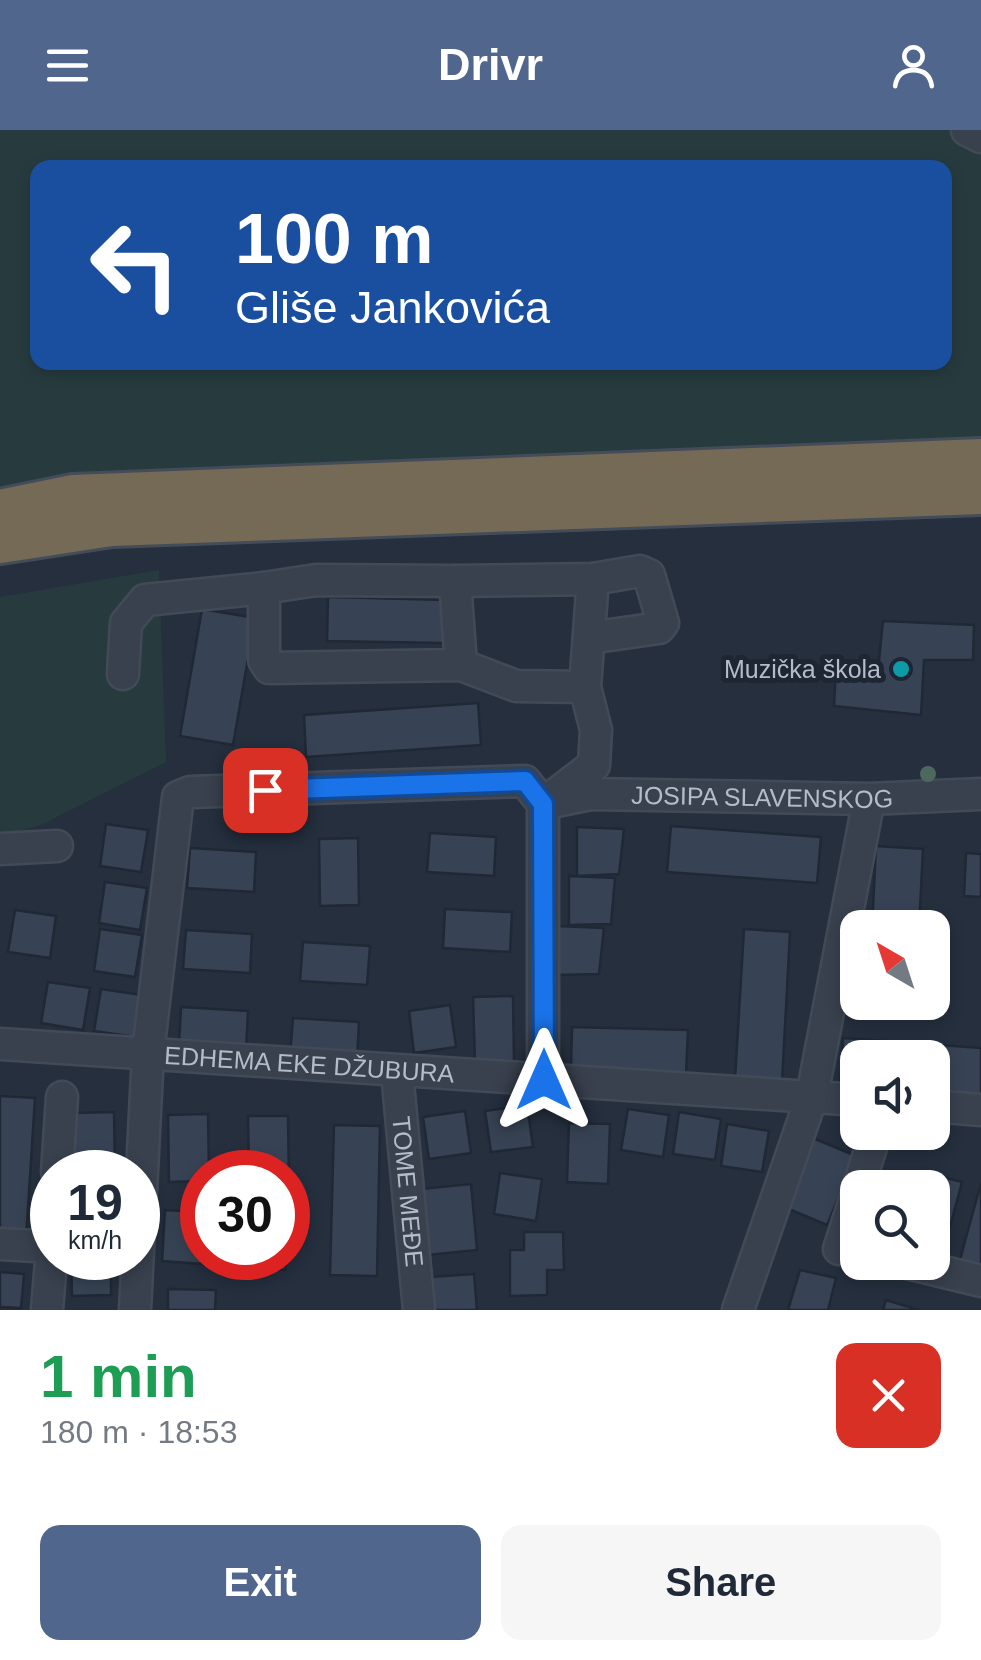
<!DOCTYPE html>
<meta charset="utf-8">
<style>
:root{--surface:#fff;--page:#f6f6f7;--text:#1f2937;--muted:#747a83;--accent:#51668c}
body{margin:0;font-family:Arial,sans-serif;background:var(--page);color:var(--text);height:100vh;display:flex;flex-direction:column;font-size:38px;white-space:nowrap}
*{box-sizing:border-box;margin:0}
p{font-size:32px;color:var(--muted)}
.icon{flex:none;width:55px;height:55px;fill:none;stroke:currentColor;stroke-width:2;stroke-linecap:round;stroke-linejoin:round}
.map{position:relative;height:1180px;overflow:hidden}
.drawer{display:flex;flex-direction:column;background:var(--surface);flex:1}
.drawer>*{flex:none}
.guide{position:absolute;left:30px;top:30px;width:922px;height:210px;border-radius:20px;box-shadow:0 5px 15px #0003;background:#1a4fa0;color:#fff;overflow:hidden}
.needle{width:65px;rotate:321deg}
.buttons{position:absolute;left:840px;top:780px;display:grid;gap:20px}
.buttons a{display:grid;place-items:center;width:110px;height:110px;border-radius:20px;background:var(--surface);box-shadow:0 5px 15px #0003;font-size:50px}
.speed{position:absolute;left:30px;top:1020px;display:flex;gap:20px;font-size:50px;font-weight:700;text-align:center}
.speed>*{display:grid;place-content:center;width:130px;height:130px;border-radius:50%;background:var(--surface);box-shadow:0 5px 15px #0003;line-height:1}
.speed small{font-size:25px;font-weight:400}
.speed .limit{border:15px solid #d22;background:#fff;color:#111}
.pin{position:absolute;display:grid;place-items:center;width:85px;height:85px;color:#fff;margin:-42px;border-radius:20px;box-shadow:0 5px 15px #0006}
.me{position:absolute;width:110px;margin:-55px;rotate:0deg;stroke-linejoin:round;filter:drop-shadow(0 0 8px #0008)}
.turn{display:flex;align-items:center;gap:35px;height:210px;padding:0 40px;font-size:45px}
.turn .icon{width:130px;height:130px;stroke-width:2.5}
.turn b{display:block;font-size:70px;line-height:85px}
.round{display:grid;place-items:center;flex:none;width:105px;height:105px;border-radius:20px;background:var(--page)}
.summary{display:flex;align-items:center;justify-content:space-between;height:170px;padding:0 40px}
h1{font-size:60px;font-weight:700;line-height:75px;color:#1e9e55}
.button{display:flex;gap:20px;margin-top:auto;padding:20px 40px}
.button a{flex:1;height:115px;border-radius:20px;background:var(--accent);color:#fff;font-size:40px;font-weight:700;line-height:115px;text-align:center}
.button a+a{background:var(--page);color:var(--text)}
header{display:flex;justify-content:space-between;align-items:center;height:130px;padding:0 40px;background:var(--accent);color:#fff;font-size:45px;font-weight:700}
.map>svg:first-child{display:block}
.green{fill:#273b3f;fill-rule:evenodd}
.building{fill:#374354;stroke:#202835;stroke-width:2.5}
.lines{fill:none;stroke-linecap:round;stroke-linejoin:round}
.minor-casing{stroke:#424a57;stroke-width:35}
.highway-casing{stroke:#444c59;stroke-width:48}
.minor{stroke:#39414e;stroke-width:30}
.highway{stroke:#746a56;stroke-width:42}
.tree{fill:#4d695e}
.route-casing{stroke:#114b97;stroke-width:25}
.route{stroke:#1a73e8;stroke-width:18}
.culture-dot{fill:#0f9aa8;stroke:#1e2633;stroke-width:4}
.labels{text-anchor:middle;stroke-width:10;stroke-linejoin:round;paint-order:stroke}
.poi-label{font-size:25px;fill:#b5bcc9;stroke:#1e2633;text-anchor:end}
.street-label{font-size:25px;fill:#b5bcc9;stroke:#1e2633}
</style>
<header><svg class="icon" aria-label="menu" viewBox="0 0 24 24"><path d="M4 6h16M4 12h16M4 18h16"/></svg>Drivr<svg class="icon" aria-label="person" viewBox="0 0 24 24"><circle cx="12" cy="8" r="4"/><path d="M4 21q1-7 8-7t8 7"/></svg></header>
<div class="map">
<svg width="981" height="1180" viewBox="0 0 981 1180">
<rect width="100%" height="100%" fill="#252f3e"/>
<!-- green -->
<path class="green" d="M0 0H981V311L0 369ZM38 38H945V232H38Z
M159 440 166 632 41 695 0 707V467Z"/>
<!-- building -->
<path class="building" d="M328 467 446 470 445 513 327 511Z
M202 479 255 488 233 615 180 606Z
M883 491 974 495 973 530H924L921 585 834 576 836 538 878 540Z
M478 573 481 615 306 627 304 585Z
M106 694 148 700 141 742 100 736Z
M671 696 821 707 817 753 667 742Z
M577 697 624 699 619 744 577 746Z
M430 703 496 707 494 746 427 742Z
M358 708 359 775 320 776 319 709Z
M876 716 923 719 919 798H872Z
M190 718 256 722 254 762 187 758Z
M966 723 981 724V767L964 766Z
M569 746 615 748 611 794 569 795Z
M105 752 147 758 140 800 99 793Z
M445 779 512 782 510 822 443 818Z
M15 780 56 786 50 828 8 822Z
M557 796 604 798 599 844 557 845Z
M100 799 142 805 135 847 94 841Z
M744 799 790 802 782 952 735 949Z
M186 800 252 804 250 843 183 839Z
M303 812 370 816 367 855 300 851Z
M48 852 90 858 83 900 41 893Z
M101 859 142 865 136 907 94 901Z
M513 866 514 933 475 934 473 867Z
M450 875 456 917 414 923 409 881Z
M181 877 248 881 246 920 179 916Z
M293 888 359 892 357 931 290 927Z
M572 897 688 900 686 943 571 940Z
M843 908 981 918V965L932 962V928H858V956L840 955Z
M0 966 35 968 26 1109 0 1108Z
M527 975 533 1017 491 1022 485 981Z
M628 979 669 985 663 1027 621 1020Z
M465 981 471 1023 429 1029 423 987Z
M114 982 115 1042H75L74 983Z
M679 982 721 989 715 1030 673 1024Z
M208 984 209 1042H202V1051L169 1052 168 985Z
M248 986H288L289 1052 288 1042H249Z
M569 993 610 994 608 1054 567 1052Z
M727 994 769 1001 762 1042 721 1036Z
M334 995 380 996 377 1146 330 1145Z
M813 1008 856 1026 827 1095 784 1077Z
M918 1041 962 1052 939 1138 932 1132V1058H913Z
M500 1043 542 1049 536 1091 494 1084Z
M981 1053V1139L959 1133Z
M471 1054 477 1120 427 1125 421 1059Z
M165 1080 202 1082V1128H286L285 1140 162 1131Z
M524 1102H563L564 1140H547V1165L510 1166V1120H524Z
M71 1128H111V1165L72 1166Z
M800 1140 836 1148 828 1180H788Z
M0 1142 24 1144 21 1178 0 1177Z
M474 1144 477 1180H432L430 1147Z
M168 1159 216 1160 215 1180H168Z
M886 1170 919 1180H883Z"/>
<g class="lines">
<!-- minor casing -->
<g class="minor-casing">
<g id="minor">
<path d="M967 0 981 7"/>
<path d="M455 451 593 449 640 441 649 445 663 493 659 498 589 508"/>
<path d="M461 535 455 451 316 450 264 458V530L269 538 461 535 516 556 585 557 596 600 594 635 543 674"/>
<path d="M123 544 126 493 145 470 264 458"/>
<path d="M585 557 593 449"/>
<path id="s1" d="M551 672 591 664 869 669 981 664"/>
<path d="M0 719 57 716"/>
<path id="s2" d="M0 914 858 970"/>
<path id="s3" d="M397 942 419 1180"/>
<path d="M932 976 981 980"/>
<path d="M57 1042 62 967"/>
<path d="M858 1058 876 1002"/>
<path d="M0 1114 52 1117"/>
<path d="M839 1119 858 1060"/>
<path d="M903 1132 981 1151"/>
<path d="M47 1180 52 1119"/>
<path d="M135 1180 148 923 178 667 190 662 525 651 543 674V950"/>
<path d="M738 1180 812 966 869 669"/>
</g>
</g>
<!-- highway casing -->
<g class="highway-casing">
<path id="highway" d="M0 381 73 366 981 330
M0 412 111 395 981 363"/>
</g>
<!-- minor -->
<use href="#minor" class="minor"/>
<!-- highway -->
<use href="#highway" class="highway"/>
</g>
<!-- trees -->
<circle class="tree" cx="928" cy="644" r="8"/>
<g class="lines">
<!-- route casing -->
<g class="route-casing">
<path id="route" d="M265 660 525 651 543 674 544 950"/>
</g>
<!-- route -->
<use href="#route" class="route"/>
</g>
<!-- markers -->
<circle class="culture-dot" cx="901" cy="539" r="10"/>
<g class="labels">
<!-- poi labels -->
<g class="poi-label">
<text x="881" y="548">Muzička škola</text>
</g>
<!-- street labels -->
<g class="street-label">
<text dy="9" stroke="none"><textPath href="#s1" startOffset="212">JOSIPA SLAVENSKOG</textPath></text>
<text dy="9" stroke="none"><textPath href="#s2" startOffset="310">EDHEMA EKE DŽUBURA</textPath></text>
<text dy="9" stroke="none"><textPath href="#s3" startOffset="120">TOME MEĐE</textPath></text>
</g>
</g>
</svg>
<div class="buttons">
<a><svg class="needle" viewBox="-14 -14 28 28"><path d="M0-13l5 13h-10z" fill="#e53935"/><path d="M0 13l5-13h-10z" fill="#747a83"/></svg></a>
<a><svg class="icon" aria-label="sound" viewBox="0 0 24 24"><path d="M4 9h4l5-4v14l-5-4H4zM17 9q2 3 0 6"/></svg></a>
<a><svg class="icon" aria-label="search" viewBox="0 0 24 24"><circle cx="10" cy="10" r="6"/><path d="M15 15l6 6"/></svg></a>
</div>
<div class="speed"><div>19<small>km/h</small></div><div class="limit">30</div></div>
<div class="pin" style="left:265px;top:660px;background:#d93025"><svg class="icon" aria-label="arrive" viewBox="0 0 24 24"><path d="M6 21V4h12l-3 4 3 4H6"/></svg></div>
<svg class="me" style="left:544px;top:950px" viewBox="-20 -20 40 40"><path d="M0-17L14 15 0 8-14 15z" fill="#1a73e8" stroke="#fff" stroke-width="4"/></svg>
<div class="guide">
<div class="turn"><svg class="icon" aria-label="left" viewBox="0 0 24 24"><path d="M17 20v-9H6M10 6l-5 5 5 5"/></svg><div><b>100 m</b>Gliše Jankovića</div></div>
</div>
</div>
<section class="drawer">
<div class="summary"><div><h1>1 min</h1><p>180 m · 18:53</p></div><a class="round" style="background:#d93025;color:#fff"><svg class="icon" aria-label="close" viewBox="0 0 24 24"><path d="M6 6l12 12M18 6L6 18"/></svg></a></div>
<div class="button"><a>Exit</a><a>Share</a></div>
</section>
